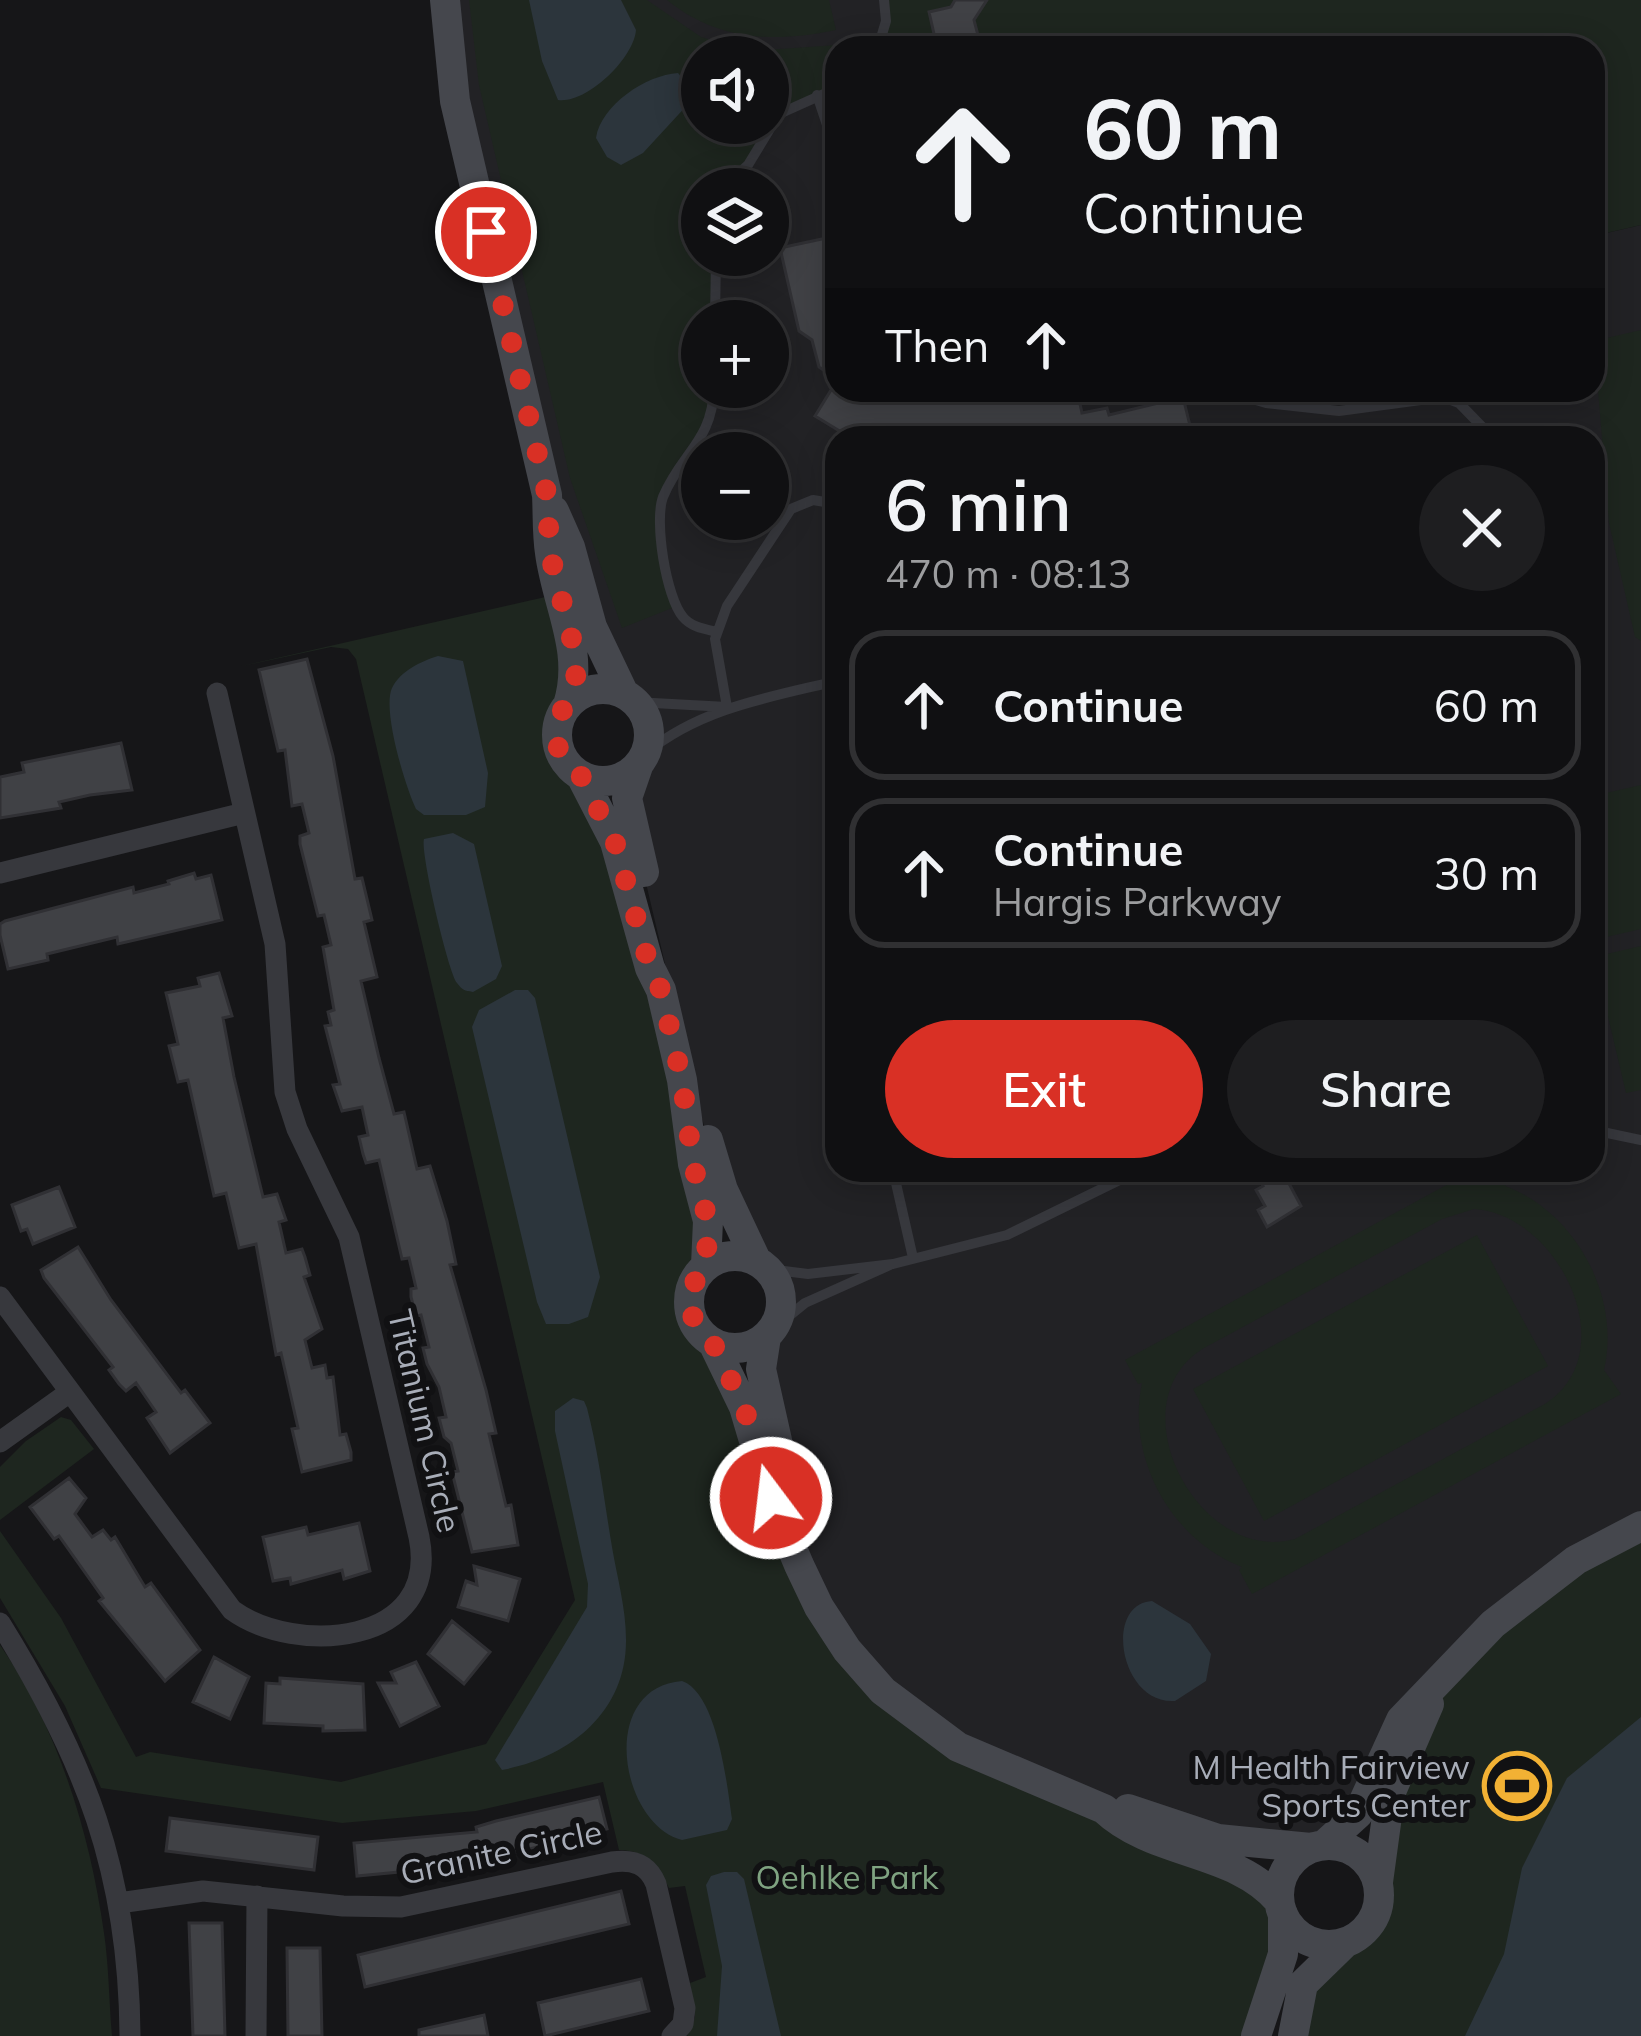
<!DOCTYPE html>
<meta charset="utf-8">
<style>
:root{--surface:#101012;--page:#1e1e20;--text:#f1f3f6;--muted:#9c9d9f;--line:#303032;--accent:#d93025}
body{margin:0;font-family:Mulish,sans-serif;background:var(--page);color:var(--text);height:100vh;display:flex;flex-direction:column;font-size:45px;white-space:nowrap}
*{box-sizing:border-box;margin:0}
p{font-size:39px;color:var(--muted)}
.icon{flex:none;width:66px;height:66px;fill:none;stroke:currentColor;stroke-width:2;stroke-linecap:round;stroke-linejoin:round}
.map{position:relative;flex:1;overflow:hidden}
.sheet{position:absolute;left:825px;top:426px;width:780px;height:756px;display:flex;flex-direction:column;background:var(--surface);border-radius:36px;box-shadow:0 6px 30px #0003,0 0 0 3px var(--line)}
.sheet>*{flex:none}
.guide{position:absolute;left:825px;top:36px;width:780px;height:366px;border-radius:36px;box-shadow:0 6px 30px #0003,0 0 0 3px var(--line);background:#101012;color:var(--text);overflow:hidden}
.fabs{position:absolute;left:681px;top:36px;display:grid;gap:24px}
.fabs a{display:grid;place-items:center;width:108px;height:108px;border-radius:50%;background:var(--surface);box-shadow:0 6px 30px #0003,0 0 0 3px var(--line);font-size:60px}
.pin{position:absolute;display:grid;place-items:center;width:102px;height:102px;color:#fff;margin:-51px;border:6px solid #fff;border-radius:50%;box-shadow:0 3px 12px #0007}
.me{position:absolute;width:132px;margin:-66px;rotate:345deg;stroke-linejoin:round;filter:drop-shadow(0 0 9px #0008)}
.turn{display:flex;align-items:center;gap:42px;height:252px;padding:0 60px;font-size:54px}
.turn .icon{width:156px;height:156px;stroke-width:2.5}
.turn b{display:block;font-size:84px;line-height:102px}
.then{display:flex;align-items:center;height:114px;padding:0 60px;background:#0003;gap:24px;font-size:45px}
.round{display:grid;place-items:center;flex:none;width:126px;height:126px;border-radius:63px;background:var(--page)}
.head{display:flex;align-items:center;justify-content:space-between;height:204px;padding:0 60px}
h1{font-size:72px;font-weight:600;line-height:90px}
.button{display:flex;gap:24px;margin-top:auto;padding:24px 60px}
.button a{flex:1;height:138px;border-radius:72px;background:var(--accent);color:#fff;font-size:48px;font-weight:600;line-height:138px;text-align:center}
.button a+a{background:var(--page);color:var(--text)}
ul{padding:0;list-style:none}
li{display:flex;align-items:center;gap:36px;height:150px;margin:0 24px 18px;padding:0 36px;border:6px solid var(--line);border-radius:36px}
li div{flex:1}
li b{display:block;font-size:45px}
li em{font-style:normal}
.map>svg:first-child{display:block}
.built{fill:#222225;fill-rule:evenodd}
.green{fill:#1e261f;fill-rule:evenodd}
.water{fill:#2c353c}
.building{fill:#404145;stroke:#303034;stroke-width:3}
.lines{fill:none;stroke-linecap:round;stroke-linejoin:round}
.lane{stroke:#37383d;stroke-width:10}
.street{stroke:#37383d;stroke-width:21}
.secondary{stroke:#45474d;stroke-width:30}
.route{stroke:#d93025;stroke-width:21;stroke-dasharray:0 37.8}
.labels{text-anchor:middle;stroke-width:12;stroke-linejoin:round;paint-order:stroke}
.street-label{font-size:33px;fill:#a8adb8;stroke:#111113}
.poi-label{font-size:33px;fill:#a8adb8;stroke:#111113;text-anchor:end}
.park-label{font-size:33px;fill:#7fa381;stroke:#111113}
</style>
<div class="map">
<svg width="1641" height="2036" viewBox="0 0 1641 2036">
<rect width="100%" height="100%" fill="#161618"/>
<!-- built -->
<path class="built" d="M445 0H884L881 42 889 48H837V390H1593V236L1641 225V1526L1324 1845 1130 1810 922 1723 799 1565 768 1399 781 1296 717 1171 698 1104 634 832 648 726 592 627ZM702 57H768V123H702ZM702 189H768V255H702ZM702 321H768V387H702ZM837 438H1593V1170H837ZM702 453H768V519H702Z"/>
<!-- green -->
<path class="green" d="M469 0H647L701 37 750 51 880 42 884 0H1641V225L1593 236V48H889L881 43 878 48H837V88L787 107 752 159 722 189H702V255H716L715 321H702V387H714L713 411 659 511 677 606 622 628 570 478 479 85ZM702 57H768V123H702Z
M667 0H829L836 30C773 43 718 41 667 0Z
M1641 330V641L1635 637 1609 523 1594 341Z
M554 595 561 697 550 721 551 747 616 865 700 1213C698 1229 699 1248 694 1263 679 1307 677 1314 707 1352L857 1679 1266 1901 1275 1931 1244 2036H687L695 2017 690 1983 706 1977 685 1886 669 1888C658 1864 647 1851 619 1850L603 1782 476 1811 342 1823 101 1788 65 1706 0 1598V1531L61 1618 136 1757 150 1752 341 1782 486 1744 575 1600 356 659 348 649 331 647 237 667Z
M1641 785V929L1593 940V796Z
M1641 946V1090L1626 1093 1594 957Z
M1474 1170H1500L1508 1183 1505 1186C1576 1212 1621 1297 1604 1370L1621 1394 1252 1594 1239 1570 1242 1567C1171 1540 1126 1457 1142 1383L1138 1384 1125 1360ZM1474 1209C1559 1214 1627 1354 1543 1405L1295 1539C1199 1566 1113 1403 1204 1348L1442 1219Z
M1477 1235 1548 1366 1264 1521 1193 1389Z
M61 1417 71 1420 94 1449 0 1520V1467L26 1441Z
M1641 1526V2036H1293L1295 2013 1374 1918 1378 1882 1437 1682Z
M0 1645C58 1728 90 1833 104 1933 109 1967 109 2002 112 2036H0Z"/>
<!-- water -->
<path class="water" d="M529 0H621L636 30C634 58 587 104 558 100L542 61Z
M678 73 690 87V102L643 153 621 165 607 157 596 138C601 105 646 75 678 73Z
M438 656 463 661 488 773 485 807 466 815H424L416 809C405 786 382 710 392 688 400 671 422 661 438 656Z
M453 833 474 844 502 966 496 979 473 992C464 990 463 991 457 983 448 971 420 852 424 839Z
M515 990H528L535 998 600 1277 588 1317 569 1324H546L537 1302 472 1027 479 1010Z
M573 1398 584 1401 587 1408C599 1454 604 1500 612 1547 617 1577 626 1608 626 1639 627 1713 568 1758 502 1770L495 1760 587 1607 588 1584 555 1431V1411Z
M1152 1601 1190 1624 1211 1654 1206 1681 1175 1701C1120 1705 1103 1604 1152 1601Z
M682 1681C717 1693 727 1784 732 1819L727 1830 682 1840C620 1824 597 1688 682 1681Z
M1641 1717V2036H1465L1504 1954 1522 1868 1567 1778Z
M724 1872H737L744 1879 781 2036H717L722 1966 706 1885 711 1876Z"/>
<!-- building -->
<path class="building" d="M955 0H987L974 20 980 43 926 48 934 34 929 12 951 7Z
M831 237 837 260V379L819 367 812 340 799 331 780 248Z
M831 390H1024L1027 400 1077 390 1082 413 1107 408 1109 415 1183 397 1193 438H851L815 416Z
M307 659 333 756 355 879 362 878 372 920 364 922 377 977 361 981 379 1058 394 1114 404 1112 417 1169 430 1166 447 1221 456 1264 450 1265 486 1390 496 1433 489 1434 506 1506 511 1505 518 1545 472 1552 452 1472 458 1471 451 1443 444 1437 439 1418 446 1417 439 1387 427 1364 423 1348 429 1347 421 1315 416 1316 411 1297V1289L416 1288 409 1258 402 1259 379 1160 366 1163 363 1154 359 1137 368 1135 362 1107 342 1111 333 1085 340 1084 325 1026 331 1025 328 1012 334 1010 323 947 331 945 324 915 318 916 300 844V836L309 833 302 804 292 806 285 750 278 751 259 670Z
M121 743 132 790 90 795 59 802 61 808 0 818V777L24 772 22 763Z
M194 873 196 879 211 875 222 920 118 944 117 937 47 954 48 960 8 969 0 935V924L5 921 133 887 134 893 169 884 168 881Z
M219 973 232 1016 223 1018 234 1077 263 1197 277 1194 286 1220 279 1222 286 1253 302 1249 305 1257 310 1275 304 1277 322 1329 305 1340 312 1368 325 1365 327 1378 333 1377 340 1435 346 1434 351 1452V1460L302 1472 292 1429 298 1428 281 1353 276 1355 256 1244 239 1248 226 1193 214 1196 188 1080 178 1082 169 1046 178 1044 166 993 200 986 198 978Z
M1255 1170H1271L1277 1180 1285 1176 1301 1206 1267 1227 1258 1210 1265 1206 1256 1190 1263 1186Z
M59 1187 75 1227 33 1244 27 1229 21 1231 12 1205Z
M78 1247 111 1300 181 1393 185 1390 210 1423 170 1453 147 1418 156 1412 136 1383 126 1391 119 1384 109 1370 113 1367 44 1278 41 1270Z
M69 1478 86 1498 75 1514 92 1537 103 1530 111 1540 115 1537 145 1587 151 1583 200 1650 165 1681 99 1601 103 1598 59 1536 54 1539 30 1507Z
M359 1523 370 1571 344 1579 342 1570 291 1584 290 1578 273 1581 263 1537 306 1527 308 1535Z
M474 1566 520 1579 508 1621 458 1607 466 1581 477 1585Z
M452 1621 490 1652 464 1684 428 1654Z
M214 1657 249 1677 230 1719 193 1702Z
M416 1662 439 1706 400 1726 378 1683H396L391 1672Z
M280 1678 363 1684 365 1730 323 1731V1726L264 1723 266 1683 280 1684Z
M599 1797 607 1829 463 1866 357 1876 354 1843 477 1832 476 1827 496 1821Z
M170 1818 318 1837 314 1870 166 1851Z
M621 1891 629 1924 365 1987 358 1955Z
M189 1923H222L225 2036H193Z
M287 1948H320L322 2036H288Z
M641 1979 649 2011 545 2036 538 2003Z
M484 2015 488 2036H419V2030Z"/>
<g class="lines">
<!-- lane -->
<path class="lane" d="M878 48 886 21 884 0
M817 95 837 155
M722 189 748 165 779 114 837 88
M715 321 716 255
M714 387C713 441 681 453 663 497 654 521 666 597 683 617 691 627 704 629 717 632
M1222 390 1266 403 1339 411 1443 397 1459 403 1493 438
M635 702 727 707
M727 707 715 639 727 606 791 509 813 500 837 504
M646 753C701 708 770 697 837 681
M1593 1130 1641 1140
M893 1170 913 1258
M768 1269 808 1274 893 1264 1007 1235 1140 1170
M773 1329 805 1303 890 1265"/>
<!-- street -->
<path class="street" d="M0 873 244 813
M0 1297 232 1610C295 1656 441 1646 419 1537L349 1237 297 1129 285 1092 275 944 217 693
M0 1442 67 1394
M0 1623C85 1760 129 1872 130 2036
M119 1903 203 1891 343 1906 401 1907 612 1862C633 1859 648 1864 656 1884L685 2008 683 2024 672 2036
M256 2036 257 1896"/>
<!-- secondary -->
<path class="secondary" d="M445 0 455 101 547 495C548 514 547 534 550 553 557 606 585 651 568 705
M554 511 570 547 592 627 624 694
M557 735a46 46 0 1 1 92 0a46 46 0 1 1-92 0Z
M638 766 627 798 644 872
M581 776 615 842 650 968 661 990 682 1080 693 1164 708 1221 706 1265
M708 1140 723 1190 756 1260
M689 1302a46 46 0 1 1 92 0a46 46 0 1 1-92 0Z
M766 1337 761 1369 789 1494
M713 1343 744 1407 771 1498 799 1565 819 1607 847 1650 883 1691 958 1747 1104 1809C1154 1856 1235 1849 1279 1901
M1128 1809 1218 1839 1311 1848
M1324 1845 1358 1814 1401 1720 1493 1624 1576 1560 1641 1526
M1279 1895a50 50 0 1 1 100 0a50 50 0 1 1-100 0Z
M1378 1882 1390 1794 1429 1704
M1256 2036 1283 1954V1914
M1293 2036 1303 1984 1345 1943"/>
</g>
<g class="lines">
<!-- route -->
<path class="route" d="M486 232 547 495 550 554 574 648 576 679 560 716 557 744 562 757 581 776 615 842 650 968 661 990 682 1080 693 1164 708 1221 706 1265 689 1291 688 1306 701 1334 713 1343 744 1407 771 1498"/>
</g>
<!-- icons -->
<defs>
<g id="stadium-ring" transform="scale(3.45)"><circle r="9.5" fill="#111113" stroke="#f2b134" stroke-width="1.5"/><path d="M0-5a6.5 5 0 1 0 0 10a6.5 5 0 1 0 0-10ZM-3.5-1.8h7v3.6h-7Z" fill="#f2b134"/></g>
</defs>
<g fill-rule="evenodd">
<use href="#stadium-ring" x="1517" y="1786"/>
</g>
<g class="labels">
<!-- street labels -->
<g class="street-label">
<text transform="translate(425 1421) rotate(77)" y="12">Titanium Circle</text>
<text transform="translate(501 1852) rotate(-12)" y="12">Granite Circle</text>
</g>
<!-- poi labels -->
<g class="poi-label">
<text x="1470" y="1779">M Health Fairview<tspan x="1470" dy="38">Sports Center</tspan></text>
</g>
<!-- park labels -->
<g class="park-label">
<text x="847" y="1889">Oehlke Park</text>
</g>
</g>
</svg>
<div class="fabs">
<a><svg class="icon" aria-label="sound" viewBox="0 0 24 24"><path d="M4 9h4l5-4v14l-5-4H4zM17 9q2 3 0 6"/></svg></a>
<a><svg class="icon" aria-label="layers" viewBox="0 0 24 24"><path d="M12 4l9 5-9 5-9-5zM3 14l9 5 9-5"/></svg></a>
<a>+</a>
<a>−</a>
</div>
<div class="pin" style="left:486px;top:232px;background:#d93025"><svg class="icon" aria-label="arrive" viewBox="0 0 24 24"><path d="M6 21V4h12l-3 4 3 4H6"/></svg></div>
<svg class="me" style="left:771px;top:1498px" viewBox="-20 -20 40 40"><circle r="17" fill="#d93025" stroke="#fff" stroke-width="3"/><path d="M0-11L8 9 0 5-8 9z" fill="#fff"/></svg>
<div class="guide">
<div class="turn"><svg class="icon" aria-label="ahead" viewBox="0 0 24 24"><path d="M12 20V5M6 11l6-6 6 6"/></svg><div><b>60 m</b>Continue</div></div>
<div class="then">Then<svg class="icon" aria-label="ahead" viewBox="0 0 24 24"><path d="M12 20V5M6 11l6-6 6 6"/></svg></div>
</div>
<section class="sheet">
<div class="head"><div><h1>6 min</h1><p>470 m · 08:13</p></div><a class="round"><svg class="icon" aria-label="close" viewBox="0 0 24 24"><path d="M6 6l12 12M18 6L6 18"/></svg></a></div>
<ul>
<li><svg class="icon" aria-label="ahead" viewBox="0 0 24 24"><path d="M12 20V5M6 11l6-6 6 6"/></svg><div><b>Continue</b></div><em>60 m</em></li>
<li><svg class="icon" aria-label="ahead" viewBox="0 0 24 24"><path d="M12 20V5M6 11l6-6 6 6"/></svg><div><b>Continue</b><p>Hargis Parkway</p></div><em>30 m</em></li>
</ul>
<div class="button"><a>Exit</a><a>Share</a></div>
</section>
</div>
